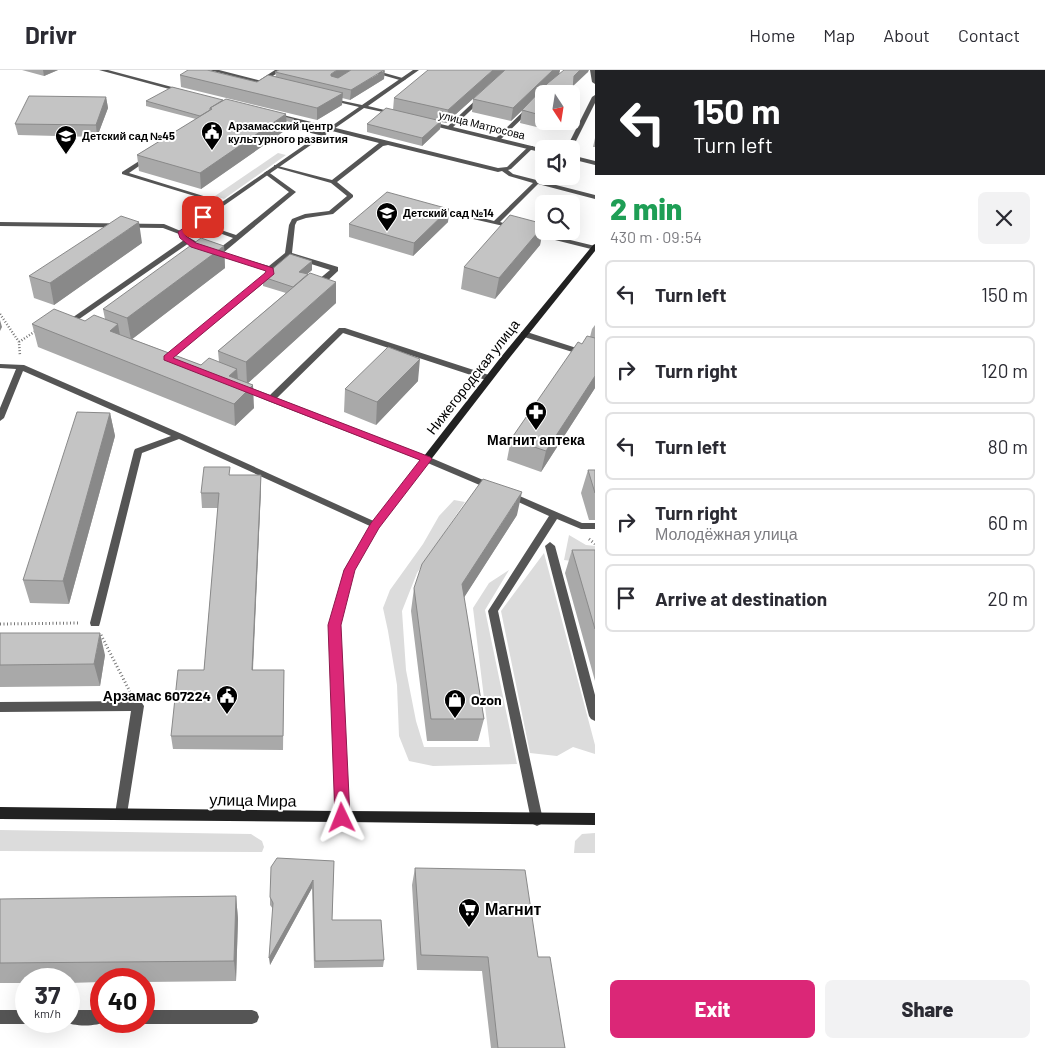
<!DOCTYPE html>
<meta charset="utf-8">
<style>
:root{--surface:#fff;--page:#f2f2f3;--text:#2b2b33;--muted:#7c7c81;--line:#e1e1e2;--accent:#db2777}
body{margin:0;font-family:Barlow,sans-serif;background:var(--page);color:var(--text);height:100vh;display:flex;flex-direction:column;font-size:19px;white-space:nowrap}
*{box-sizing:border-box;margin:0}
p{font-size:16px;color:var(--muted)}
.icon{flex:none;width:28px;height:28px;fill:none;stroke:currentColor;stroke-width:2;stroke-linecap:round;stroke-linejoin:round}
.map{position:relative;flex:1;overflow:hidden}
.side{display:flex;flex-direction:column;background:var(--surface);width:450px}
.side>*{flex:none}
.top-card{background:#202124;color:#fff;overflow:hidden}
.needle{width:32px;rotate:168deg}
.buttons{position:absolute;left:535px;top:15px;display:grid;gap:10px}
.buttons a{display:grid;place-items:center;width:45px;height:45px;border-radius:8px;background:var(--surface);box-shadow:0 5px 20px #0002;font-size:25px}
.speed{position:absolute;left:15px;top:898px;display:flex;gap:10px;font-size:25px;font-weight:700;text-align:center}
.speed>*{display:grid;place-content:center;width:65px;height:65px;border-radius:50%;background:var(--surface);box-shadow:0 5px 20px #0002;line-height:1}
.speed small{font-size:12px;font-weight:400}
.speed .limit{border:8px solid #d22;background:#fff;color:#111}
.pin{position:absolute;display:grid;place-items:center;width:42px;height:42px;color:#fff;margin:-21px;border-radius:10px;box-shadow:0 2px 8px #0006}
.me{position:absolute;width:55px;margin:-28px;rotate:358deg;stroke-linejoin:round;filter:drop-shadow(0 0 4px #0008)}
.turn{display:flex;align-items:center;gap:18px;height:105px;padding:0 15px;font-size:22px}
.turn .icon{width:65px;height:65px;stroke-width:2.5}
.turn b{display:block;font-size:35px;line-height:42px}
.round{display:grid;place-items:center;flex:none;width:52px;height:52px;border-radius:8px;background:var(--page)}
.headline{display:flex;align-items:center;justify-content:space-between;height:85px;padding:0 15px}
h1{font-size:30px;font-weight:800;line-height:38px;color:#1e9e55}
.action{display:flex;gap:10px;margin-top:auto;padding:10px 15px}
.action a{flex:1;height:58px;border-radius:8px;background:var(--accent);color:#fff;font-size:20px;font-weight:800;line-height:58px;text-align:center}
.action a+a{background:var(--page);color:var(--text)}
ul{padding:0;list-style:none}
li{display:flex;align-items:center;gap:15px;height:68px;margin:0 10px 8px;padding:0 5px;border:2px solid var(--line);border-radius:8px}
li div{flex:1}
li b{display:block;font-size:19px}
li em{font-style:normal}
header{display:flex;align-items:center;gap:30px;box-sizing:border-box;height:70px;padding:0 25px;background:var(--surface);border-bottom:1px solid var(--line)}
header strong{font-size:24px}
nav{display:flex;gap:28px;margin-inline-start:auto;font-size:18px}
main{display:flex;flex:1;min-height:0}
.map>svg:first-child{display:block}
.green{fill:#dcdcdc}
.lines{fill:none;stroke-linecap:round;stroke-linejoin:round}
.path-far1{stroke:#777;stroke-width:2.5;stroke-dasharray:1 2;stroke-linecap:butt}
.path{stroke:#777;stroke-width:3;stroke-dasharray:1 2.5;stroke-linecap:butt}
.lane{fill:#555;fill-rule:evenodd}
.street{fill:#555;fill-rule:evenodd}
.secondary{fill:#222;fill-rule:evenodd}
.wall{fill:#a9a9a9}
.shaded-wall{fill:#898989}
.building{fill:#c4c4c4;stroke:#898989}
.route{fill:#db2777;stroke:#8e194d}
.labels{text-anchor:middle;stroke-width:4;stroke-linejoin:round;paint-order:stroke}
.far-street-label{font-size:11px;fill:#000;stroke:#fff}
.far-poi-label{font-size:11px;font-weight:bold;fill:#000;stroke:#fff;text-anchor:start}
.street-label{font-size:14px;fill:#000;stroke:#fff}
.poi-label{font-size:14px;font-weight:bold;fill:#000;stroke:#fff}
.near-street-label{font-size:16px;fill:#000;stroke:#fff}
.near-poi-label{font-size:16px;font-weight:bold;fill:#000;stroke:#fff;text-anchor:start}
</style>
<header>
<strong>Drivr</strong>
<nav><a>Home</a><a>Map</a><a>About</a><a>Contact</a></nav>
</header>
<main>
<div class="map">
<svg width="595" height="978" viewBox="0 0 595 978">
<rect width="100%" height="100%" fill="#fff"/>
<!-- green -->
<path class="green" d="M278 83 286 85 224 129 215 126Z
M454 430 465 432 417 503 402 541 406 600 416 651 424 677H490L473 538 489 513 509 500 485 540 517 694 433 696 409 691 399 666 397 615 388 561 383 538 390 520 423 474 439 446Z
M569 465 586 475 595 476V494L564 490Z
M544 483 595 675V684L573 677 557 686 530 683 501 541Z
M0 760 251 764 262 771 264 777 262 782 0 781Z
M595 763V783H574L575 771 582 764Z"/>
<g class="lines">
<!-- path-far1 -->
<path class="path-far1" d="M0 244 19 272 20 286
M19 272 37 260"/>
<!-- path -->
<path class="path" d="M589 469 595 474
M0 554 80 553
M101 565 130 622"/>
<!-- lane -->
<path class="lane" d="M99 0H108L187 21 184 23Z
M275 0H282L262 13H258V11Z
M365 0H374L406 9 403 11Z
M590 0H595V14L592 12Z
M542 23 547 24H544V27L499 71H495V69Z
M481 25 486 26 451 59H447V57Z
M595 25V33L572 79H566L592 27Z
M283 45 498 98 507 97 529 76H533V78L511 99 508 100 513 104 595 125V129L538 114 500 152 517 157V159L473 149 472 148 475 146 494 151 533 113 509 106 502 101 498 102 388 75 383 76 337 112 353 125V127L333 144 306 148 297 151 295 155 292 183 338 197V201L324 214H318V210L330 200 289 187 273 200 272 206 173 287 178 291 174 293 163 288 266 203V200L219 186 189 173 72 254H69V250L184 170 179 164 163 158 0 156V152L164 154 183 162 188 167 197 172 217 180 233 168 192 153 197 152 236 165 289 122 265 104 264 103 267 101 296 122 223 183 269 196 285 183 289 155 292 149 305 144 329 141 347 126 331 113 274 97V95L332 110 379 73 281 48 280 47Z
M273 50 325 63 326 64 323 66 271 53V51Z
M147 86 152 87 129 103 226 133 221 134 122 104V102Z
M529 160 595 176V180L527 163 526 162Z
M339 258H345L492 306 493 308 489 310H486L343 263 277 328 429 387 495 415 497 417 495 419H489L423 391 268 331 237 317 241 314 270 325Z
M521 262H527L595 284V289L521 266Z
M0 294 24 295 182 364 378 453 380 455 378 457H372L179 369 142 383 100 553 99 556H91L90 553 134 381 135 379 171 366 23 301 4 348 0 351V338L16 299 0 298Z
M508 421 582 453H595V459H581L557 449 498 541 543 750 541 754 537 756 533 754 531 750 488 541 549 446 505 426 503 424Z
M550 472 555 476 595 625V651L591 649 589 646 545 476Z
M138 631 142 633 144 636 127 744 125 748 121 750 117 748 115 744 131 641 0 642V632Z
M0 940H26V951H31L26 954H0Z
M69 940H101V951H106C97 957 73 957 64 951H69Z
M144 940H252L257 942 259 947 257 952 252 954H144L139 951H144Z"/>
<!-- street -->
<path class="street" d="M209 0H219L274 14 271 16Z
M413 0H419L368 36 397 43V45L364 38 183 164H179V162L359 37 329 30V28L362 35Z
M428 51 544 79V83L426 54 425 53Z
M571 85 595 91V95L571 89Z"/>
<!-- secondary -->
<path class="secondary" d="M595 174V181L507 291 379 457 354 500 340 555 348 741 595 743V755L346 752 342 754 338 752 0 749V737L335 741 330 555 344 500 372 453 501 287 593 175Z"/>
</g>
<!-- wall -->
<path class="wall" d="M22 0H58L44 6Z
M505 0 446 53 441 52 440 59 422 76 367 62V54L393 40 394 28Z
M505 0H560L559 4 588 2 544 24V51H553L545 59 520 53 522 40 525 38 511 51 472 42 473 29Z
M275 2 384 9 350 30 342 28V35L317 50 181 17 180 5 257 12 276 6Z
M106 27 108 38 97 67 18 65 15 54Z
M223 30 286 44V47L294 49V53L286 51 287 59 201 119 139 101 137 85 196 49 146 36V31Z
M595 68V77H593Z
M449 139 448 152 413 186 349 167V154Z
M544 154 540 175 495 229 461 219 464 197Z
M142 173 54 235 34 228 29 206Z
M224 176 225 198 132 269 201 295 219 292 218 281 286 223 263 216V207L312 191V200L307 204 336 233 248 313 254 338 235 356 38 277 32 254 85 251 105 249 103 239Z
M595 255V318L541 402 507 390 511 369 582 274 590 267 592 259Z
M418 311 376 355 344 342 345 319Z
M110 343 115 366 69 534 30 533 23 510Z
M588 400H595V450H589L581 423Z
M230 405H261V419L253 600H284L283 680 173 679 171 666 204 600 218 438H202L201 423Z
M517 445 464 527 484 649 478 671H427L411 541 414 518Z
M572 480H595V611L565 503Z
M0 563 105 585 100 616 0 617Z
M334 791 332 850 384 890 383 897 314 898 312 818 270 895 273 839 270 835V827Z
M415 798 538 887 565 978H491L482 901 417 900 412 815Z
M236 826 238 849 236 911 144 912V909H101V912L69 913V909H26V913H0V829Z"/>
<!-- shaded-wall -->
<path class="shaded-wall" d="M43 0H58L44 6Z
M337 0H351L331 13 330 16 331 4Z
M385 0 384 9 350 30 351 20Z
M493 0H505L446 53 448 40Z
M553 0H560L559 4 511 51 513 38Z
M580 0H589L588 2 571 18 574 6Z
M343 23 342 35 317 50V38Z
M106 27 108 38 97 67 96 55Z
M286 44 287 59 201 119 200 103Z
M441 51 440 59 422 76V68Z
M546 51H553L545 59Z
M449 139 448 152 413 186 414 173Z
M139 152 142 173 54 235 50 213Z
M544 155 540 175 495 229 499 208Z
M224 176 225 198 131 270 127 248Z
M312 191V200L299 211V202Z
M336 212V233L247 314 246 292Z
M0 250 2 257 0 261Z
M118 254 122 277 110 261Z
M420 289 418 311 376 355 377 332Z
M237 299 239 322 229 306Z
M595 306V318L541 402 546 381Z
M253 315 254 338 235 356 234 334Z
M110 343 115 366 69 534 63 511Z
M261 405V419L252 614V600Z
M522 422 517 445 458 537 462 514Z
M100 563 105 585 100 616 94 594Z
M313 810 312 818 270 895 269 888Z
M236 826 238 849 236 911 234 891Z"/>
<!-- building -->
<path class="building" d="M188 0H207L257 12 268 5 343 23 317 38 180 5Z
M279 0H337L331 4V6L338 8 351 0H384L351 20 275 2Z
M428 0H493L448 40 394 28Z
M505 0H553L513 38 473 29Z
M564 0H580L574 6 573 21 570 24H544V46L522 40 548 13Z
M172 17 223 30 210 38V40L200 46 146 31Z
M29 26 106 27 96 55 15 54Z
M226 29 286 44 200 103 137 85 212 39 210 38Z
M386 38 441 51 422 68 367 54Z
M387 122 449 139 414 173 349 154Z
M510 145 544 154V155L499 208 464 197Z
M121 146 139 152 50 213 29 206Z
M201 168 224 176 127 248 103 239Z
M290 184 312 191 299 202 308 204 293 217 263 207Z
M310 203 336 212 246 292 218 281Z
M54 239 85 251 94 245 118 254 110 261 201 295 209 288 237 299 229 306 253 315 234 334 32 254Z
M587 266 595 268V306L546 381 511 369 578 272 582 274Z
M388 277 420 289 377 332 345 319Z
M77 342 110 343 63 511 23 510Z
M204 397H230L229 405H261L252 600H284L283 666H171L178 600H204L219 423H201Z
M588 400H595V423Z
M483 409 522 422 462 514 484 649H431L414 518 422 494Z
M572 480H595V559Z
M0 563H100L94 594 0 595Z
M277 788 334 791 332 850H381L384 890 315 891 313 810 269 888 273 833 270 827 271 797Z
M415 798 525 800 538 887H550L565 978H498L488 887 421 885Z
M236 826 234 891 0 893V829Z"/>
<!-- route -->
<path class="route" d="M200 146 207 147 185 164 186 166 196 173 273 198 274 204 173 288 430 387 432 389 379 458 355 500 341 555 350 748 347 752 342 754 337 752 335 748 328 555 344 500 371 453 420 390 164 290V286L265 203 266 201 191 177 180 168 178 162Z"/>
<!-- icons -->
<defs>
<g id="civic-pin" transform="scale(1.125)"><path d="M0 17L-7.5 6A9.5 9.5 0 1 1 7.5 6Z" fill="#000" stroke="#fff"/><path d="M-.6-6.5H3V-4.5H.6V-3L4-1V1h2V6H-6V1h2V-1L-.6-3ZM-1.2 2.5V6h2.4V2.5Z" fill="#fff"/></g>
<g id="school-pin" transform="scale(1.125)"><path d="M0 17L-7.5 6A9.5 9.5 0 1 1 7.5 6Z" fill="#000" stroke="#fff"/><path d="M0-5L7-2L0 1L-7-2ZM-4 1L0 2.5L4 1V4Q0 6-4 4Z" fill="#fff"/></g>
<g id="pharmacy-pin" transform="scale(1.125)"><path d="M0 17L-7.5 6A9.5 9.5 0 1 1 7.5 6Z" fill="#000" stroke="#fff"/><path d="M-2-6h4v4h4v4h-4v4h-4v-4h-4v-4h4Z" fill="#fff"/></g>
<g id="shop-pin" transform="scale(1.125)"><path d="M0 17L-7.5 6A9.5 9.5 0 1 1 7.5 6Z" fill="#000" stroke="#fff"/><path d="M-5-2.5h2.3a2.7 3.5 0 0 1 5.4 0H5L5.5 6h-11ZM-1.5-2.5h3a1.5 2.3 0 0 0-3 0Z" fill="#fff"/></g>
<g id="supermarket-pin" transform="scale(1.125)"><path d="M0 17L-7.5 6A9.5 9.5 0 1 1 7.5 6Z" fill="#000" stroke="#fff"/><path d="M-6-5.5h2.5l.6 2H6L4.5 2H-2.5L-4.4-4H-6ZM-1.5 3.2a1.3 1.3 0 1 0 .1 0ZM3 3.2a1.3 1.3 0 1 0 .1 0Z" fill="#fff"/></g>
</defs>
<g fill-rule="evenodd">
<use href="#civic-pin" x="212" y="62"/>
<use href="#school-pin" x="66" y="66"/>
<use href="#school-pin" x="387" y="143"/>
<use href="#pharmacy-pin" x="536" y="342"/>
<use href="#civic-pin" x="227" y="626"/>
<use href="#shop-pin" x="455" y="630"/>
<use href="#supermarket-pin" x="469" y="839"/>
</g>
<g class="labels">
<!-- far-street labels -->
<g class="far-street-label">
<text transform="translate(482 55) rotate(14)" y="4">улица Матросова</text>
</g>
<!-- far-poi labels -->
<g class="far-poi-label">
<text x="228" y="60">Арзамасский центр<tspan x="228" dy="13">культурного развития</tspan></text>
<text x="82" y="70">Детский сад №45</text>
<text x="403" y="147">Детский сад №14</text>
</g>
<!-- street labels -->
<g class="street-label">
<text transform="translate(473 307) rotate(-52)" y="5">Нижегородская улица</text>
</g>
<!-- poi labels -->
<g class="poi-label">
<text x="536" y="375">Магнит аптека</text>
<text x="211" y="631" text-anchor="end">Арзамас 607224</text>
<text x="471" y="635" text-anchor="start">Ozon</text>
</g>
<!-- near-street labels -->
<g class="near-street-label">
<text transform="translate(253 730) rotate(1)" y="6">улица Мира</text>
</g>
<!-- near-poi labels -->
<g class="near-poi-label">
<text x="485" y="845">Магнит</text>
</g>
</g>
</svg>
<div class="buttons">
<a><svg class="needle" viewBox="-14 -14 28 28"><path d="M0-13l5 13h-10z" fill="#e53935"/><path d="M0 13l5-13h-10z" fill="#7c7c81"/></svg></a>
<a><svg class="icon" aria-label="sound" viewBox="0 0 24 24"><path d="M4 9h4l5-4v14l-5-4H4zM17 9q2 3 0 6"/></svg></a>
<a><svg class="icon" aria-label="search" viewBox="0 0 24 24"><circle cx="10" cy="10" r="6"/><path d="M15 15l6 6"/></svg></a>
</div>
<div class="speed"><div>37<small>km/h</small></div><div class="limit">40</div></div>
<div class="pin" style="left:203px;top:147px;background:#d93025"><svg class="icon" aria-label="arrive" viewBox="0 0 24 24"><path d="M6 21V4h12l-3 4 3 4H6"/></svg></div>
<svg class="me" style="left:342px;top:748px" viewBox="-20 -20 40 40"><path d="M0-17L14 15 0 8-14 15z" fill="#db2777" stroke="#fff" stroke-width="4"/></svg>
</div>
<section class="side">
<div class="top-card">
<div class="turn"><svg class="icon" aria-label="left" viewBox="0 0 24 24"><path d="M17 20v-9H6M10 6l-5 5 5 5"/></svg><div><b>150 m</b>Turn left</div></div>
</div>
<div class="headline"><div><h1>2 min</h1><p>430 m · 09:54</p></div><a class="round"><svg class="icon" aria-label="close" viewBox="0 0 24 24"><path d="M6 6l12 12M18 6L6 18"/></svg></a></div>
<ul>
<li><svg class="icon" aria-label="left" viewBox="0 0 24 24"><path d="M17 20v-9H6M10 6l-5 5 5 5"/></svg><div><b>Turn left</b></div><em>150 m</em></li>
<li><svg class="icon" aria-label="right" viewBox="0 0 24 24"><path d="M7 20v-9h11M14 6l5 5-5 5"/></svg><div><b>Turn right</b></div><em>120 m</em></li>
<li><svg class="icon" aria-label="left" viewBox="0 0 24 24"><path d="M17 20v-9H6M10 6l-5 5 5 5"/></svg><div><b>Turn left</b></div><em>80 m</em></li>
<li><svg class="icon" aria-label="right" viewBox="0 0 24 24"><path d="M7 20v-9h11M14 6l5 5-5 5"/></svg><div><b>Turn right</b><p>Молодёжная улица</p></div><em>60 m</em></li>
<li><svg class="icon" aria-label="arrive" viewBox="0 0 24 24"><path d="M6 21V4h12l-3 4 3 4H6"/></svg><div><b>Arrive at destination</b></div><em>20 m</em></li>
</ul>
<div class="action"><a>Exit</a><a>Share</a></div>
</section>
</main>
